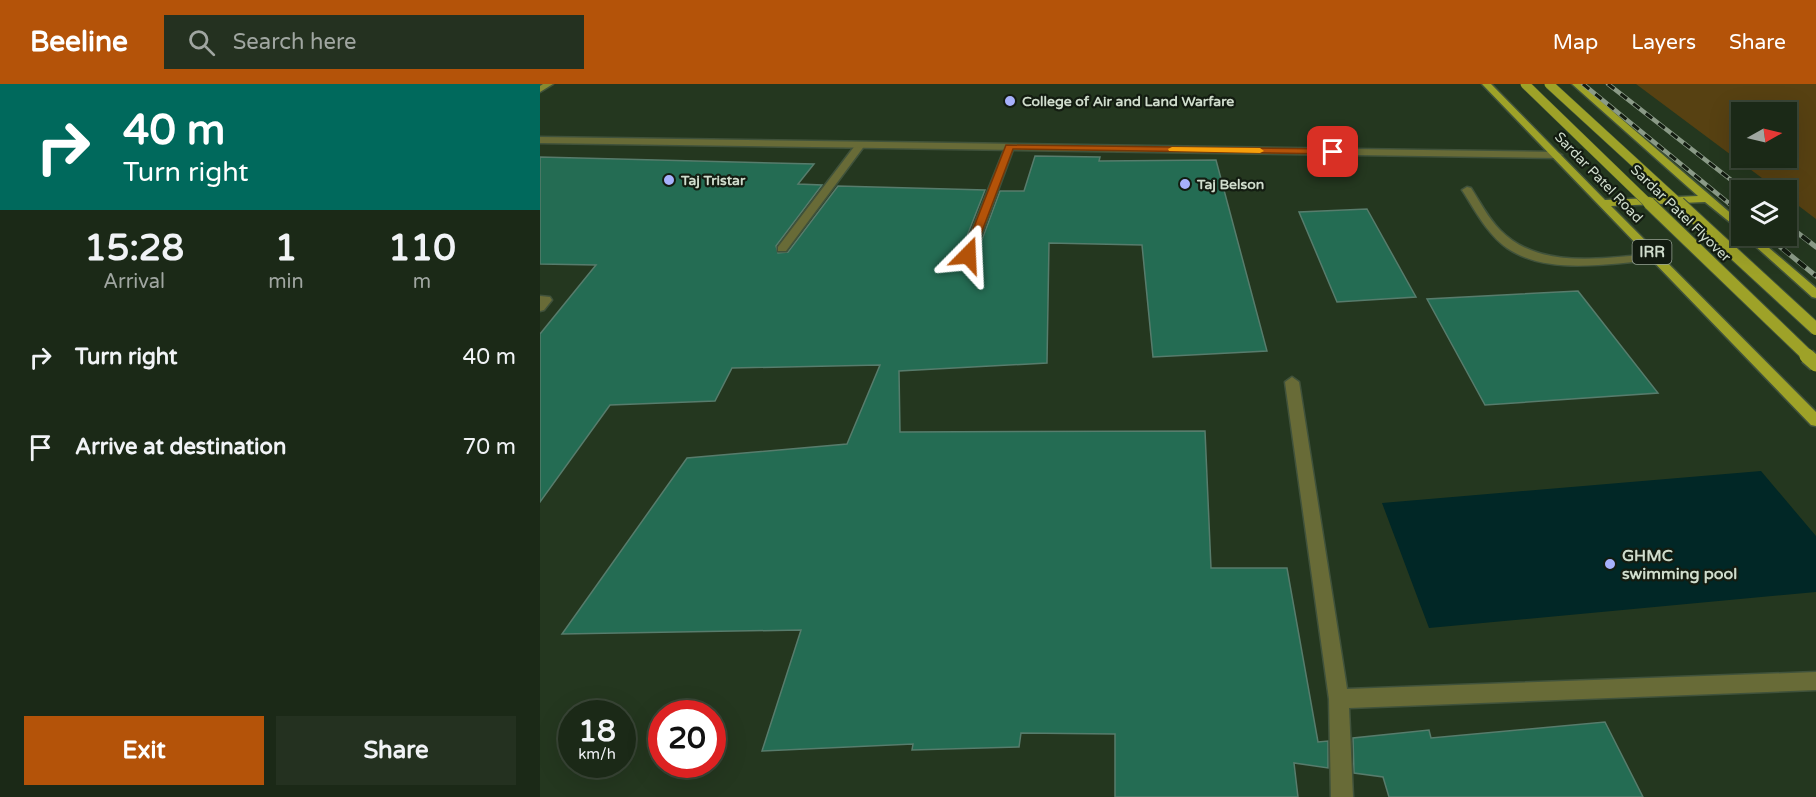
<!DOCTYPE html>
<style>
:root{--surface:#1b2917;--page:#243120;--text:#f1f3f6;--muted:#a0a6a1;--line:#394536;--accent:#b45309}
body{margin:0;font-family:"Varela Round",sans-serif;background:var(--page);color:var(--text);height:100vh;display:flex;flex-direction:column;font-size:22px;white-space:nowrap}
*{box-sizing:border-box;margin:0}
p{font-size:20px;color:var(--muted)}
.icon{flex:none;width:33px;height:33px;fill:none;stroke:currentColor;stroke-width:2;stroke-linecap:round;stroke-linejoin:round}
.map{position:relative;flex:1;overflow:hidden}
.details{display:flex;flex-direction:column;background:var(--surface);width:540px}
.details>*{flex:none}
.banner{background:#00695c;color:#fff;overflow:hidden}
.needle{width:39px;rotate:82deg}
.controls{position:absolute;left:1191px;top:18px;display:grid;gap:12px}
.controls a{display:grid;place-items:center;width:66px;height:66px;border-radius:0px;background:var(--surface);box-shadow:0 6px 24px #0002,0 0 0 2px var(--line);font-size:30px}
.speed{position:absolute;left:18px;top:616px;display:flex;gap:12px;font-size:30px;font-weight:700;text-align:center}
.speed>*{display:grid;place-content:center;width:78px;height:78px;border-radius:50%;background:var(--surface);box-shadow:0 6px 24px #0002,0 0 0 2px var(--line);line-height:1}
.speed small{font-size:15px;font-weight:400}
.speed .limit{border:9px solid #d22;background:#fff;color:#111}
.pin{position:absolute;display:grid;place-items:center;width:51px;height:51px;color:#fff;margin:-26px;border-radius:12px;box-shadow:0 3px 9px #0006}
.me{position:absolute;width:66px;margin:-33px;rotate:21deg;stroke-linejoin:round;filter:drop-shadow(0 0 4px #0008)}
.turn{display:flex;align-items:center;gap:21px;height:126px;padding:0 24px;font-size:27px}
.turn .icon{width:78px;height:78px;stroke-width:2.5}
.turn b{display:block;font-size:42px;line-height:51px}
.eta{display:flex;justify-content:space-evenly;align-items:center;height:102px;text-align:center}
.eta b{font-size:36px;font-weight:800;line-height:42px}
.button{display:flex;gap:12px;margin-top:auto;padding:12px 24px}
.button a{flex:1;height:69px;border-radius:0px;background:var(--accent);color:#fff;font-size:24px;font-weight:800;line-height:69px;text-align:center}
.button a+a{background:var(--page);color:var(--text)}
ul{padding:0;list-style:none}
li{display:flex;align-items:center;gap:18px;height:90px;padding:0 24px}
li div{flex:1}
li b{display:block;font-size:22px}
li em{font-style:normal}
header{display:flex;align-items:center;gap:36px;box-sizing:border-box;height:84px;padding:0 30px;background:var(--accent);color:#fff}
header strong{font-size:28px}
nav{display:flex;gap:33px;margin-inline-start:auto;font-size:21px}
.search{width:420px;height:54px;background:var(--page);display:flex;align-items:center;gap:15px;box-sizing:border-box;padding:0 21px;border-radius:0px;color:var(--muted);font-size:22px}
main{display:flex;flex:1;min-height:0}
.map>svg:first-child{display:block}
.green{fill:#574112;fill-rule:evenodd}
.water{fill:#012726}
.building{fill:#246c53;stroke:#577c6c;stroke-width:1.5}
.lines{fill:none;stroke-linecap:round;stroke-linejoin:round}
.service-casing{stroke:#40523b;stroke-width:3}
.minor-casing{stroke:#40523b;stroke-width:3}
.tertiary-casing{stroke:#40523b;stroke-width:3}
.secondary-casing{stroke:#40523b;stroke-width:3}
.primary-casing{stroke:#40523b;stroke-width:3}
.service{fill:#686b37;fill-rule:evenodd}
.minor{fill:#686b37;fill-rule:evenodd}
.tertiary{fill:#686b37;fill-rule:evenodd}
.secondary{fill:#878a32;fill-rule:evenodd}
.primary{fill:#9ea228;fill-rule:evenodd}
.rail-far1-casing{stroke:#8a9a87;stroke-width:4.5}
.rail-casing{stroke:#8a9a87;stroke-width:5}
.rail-far1{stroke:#131c11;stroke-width:3;stroke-dasharray:8;stroke-linecap:butt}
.rail{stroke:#131c11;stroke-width:4;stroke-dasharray:10;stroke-linecap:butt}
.primary-bridge-far2-casing{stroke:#40523b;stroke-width:10;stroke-linecap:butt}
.primary-bridge-far1-casing{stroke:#40523b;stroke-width:14;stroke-linecap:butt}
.primary-bridge-casing{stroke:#40523b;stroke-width:18;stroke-linecap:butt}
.primary-bridge-far2{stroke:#9ea228;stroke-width:9}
.primary-bridge-far1{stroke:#9ea228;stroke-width:12}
.primary-bridge{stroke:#9ea228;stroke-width:15}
.route{fill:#b45309;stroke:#753606;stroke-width:1.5}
.slow{fill:#f59e0b}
.poi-dot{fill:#a7b1fc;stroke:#131c11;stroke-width:2}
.labels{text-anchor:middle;stroke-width:4.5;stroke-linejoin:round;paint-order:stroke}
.far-poi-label{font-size:14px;font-weight:bold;fill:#d0ddcd;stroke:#131c11;text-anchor:start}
.far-street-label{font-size:14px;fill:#d0ddcd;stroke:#131c11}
.shield{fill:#131c11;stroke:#97a395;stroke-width:1.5}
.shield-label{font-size:15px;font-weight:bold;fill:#d0ddcd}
.poi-label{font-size:16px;font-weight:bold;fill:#d0ddcd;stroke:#131c11;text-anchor:start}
</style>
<header>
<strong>Beeline</strong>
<div class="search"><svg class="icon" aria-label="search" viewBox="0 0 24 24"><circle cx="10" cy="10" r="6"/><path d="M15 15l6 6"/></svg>Search here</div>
<nav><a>Map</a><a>Layers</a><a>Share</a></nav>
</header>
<main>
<section class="details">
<div class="banner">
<div class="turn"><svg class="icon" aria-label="right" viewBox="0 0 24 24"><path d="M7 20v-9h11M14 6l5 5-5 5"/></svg><div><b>40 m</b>Turn right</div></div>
</div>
<div class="eta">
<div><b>15:28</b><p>Arrival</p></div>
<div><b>1</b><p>min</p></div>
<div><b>110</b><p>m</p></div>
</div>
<ul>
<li><svg class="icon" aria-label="right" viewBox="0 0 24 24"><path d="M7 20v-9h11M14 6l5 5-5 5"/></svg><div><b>Turn right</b></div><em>40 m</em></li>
<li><svg class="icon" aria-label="arrive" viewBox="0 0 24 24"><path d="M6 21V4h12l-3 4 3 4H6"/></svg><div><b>Arrive at destination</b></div><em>70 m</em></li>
</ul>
<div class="button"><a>Exit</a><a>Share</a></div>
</section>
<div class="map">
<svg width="1276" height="713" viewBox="0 0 1276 713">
<rect width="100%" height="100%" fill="#24371f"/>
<!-- green -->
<path class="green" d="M1096 0H1276V135L1247 113 1246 106H1238ZM1202 28H1246V74H1202Z"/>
<!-- water -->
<path class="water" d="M1221 387 1276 452V508L889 544 842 419Z"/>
<!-- building -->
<path class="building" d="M495 72 560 73 559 77 676 76 727 267 613 273 602 161 509 159 507 279 359 287 360 348 665 347 671 484H747L778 658 788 657V684L754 679 758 713H575V650L481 649 479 663 372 666 373 660 222 667 261 546 22 550 147 374 307 360 340 281 192 284 175 317 70 321 0 418V250L56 181 0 180V73L274 80 258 100 282 101 236 162 238 169 248 168 298 102 445 106 420 170 422 175 427 176 436 172 460 107H484Z
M827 125 876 213 797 218 759 128Z
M1038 207 1118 309 945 321 887 215Z
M1065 638 1103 713H849L843 693 814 689 813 654 889 646 891 654Z"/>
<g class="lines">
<!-- service casing -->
<g class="service-casing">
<path id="service" d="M317 59 325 61 246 167H238V163Z
M466 61 474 63 434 171 428 174 424 173 422 171Z
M927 103 931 104C940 118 948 134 960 146 1000 187 1065 173 1116 170L1122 173 1116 176C1070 179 1008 192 967 164 947 150 935 126 922 106Z"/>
</g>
<!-- minor casing -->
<g class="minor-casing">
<path id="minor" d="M0 212 10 213 12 216 4 226 0 227Z
M752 293 759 298 807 605 1276 588V606L809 624 813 713H791L789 615 745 298Z"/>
</g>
<!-- tertiary casing -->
<g class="tertiary-casing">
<path id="tertiary" d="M0 53 1017 68 1022 71 1017 74 0 59Z"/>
</g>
<!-- secondary casing -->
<g class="secondary-casing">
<path id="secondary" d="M3 0H13L0 8V2Z"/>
</g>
<!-- primary casing -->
<g class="primary-casing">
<path id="primary" d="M942 0H951L1065 116 1158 112 1032 0H1041L1202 139V148L1165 118 1071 122 1276 328V342L1271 341Z
M1204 152H1215L1276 204V214L1272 213Z"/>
</g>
<!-- service -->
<use href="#service" class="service"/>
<!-- minor -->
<use href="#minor" class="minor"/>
<!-- tertiary -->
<use href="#tertiary" class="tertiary"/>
<!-- secondary -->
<use href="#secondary" class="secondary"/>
<!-- primary -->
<use href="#primary" class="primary"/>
<!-- rail-far1 casing -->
<g class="rail-far1-casing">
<path id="rail-far1" d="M1043 0 1191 121
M1068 0 1204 106"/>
</g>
<!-- rail casing -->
<g class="rail-casing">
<path id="rail" d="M1189 119 1202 130
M1246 140 1276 163
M1227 152 1276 192"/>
</g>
<!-- rail-far1 -->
<use href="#rail-far1" class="rail-far1"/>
<!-- rail -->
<use href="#rail" class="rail"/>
<!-- primary-bridge-far2 casing -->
<g class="primary-bridge-far2-casing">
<path id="primary-bridge-far2" d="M985 0 1110 121
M1009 0 1141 121"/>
</g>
<!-- primary-bridge-far1 casing -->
<g class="primary-bridge-far1-casing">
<path id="primary-bridge-far1" d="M1109 119 1269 273
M1139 119 1276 245"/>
</g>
<!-- primary-bridge casing -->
<g class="primary-bridge-casing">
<path id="primary-bridge" d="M1267 272 1276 280"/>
</g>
<!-- primary-bridge-far2 -->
<use href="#primary-bridge-far2" class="primary-bridge-far2"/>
<!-- primary-bridge-far1 -->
<use href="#primary-bridge-far1" class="primary-bridge-far1"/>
<!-- primary-bridge -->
<use href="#primary-bridge" class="primary-bridge"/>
</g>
<!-- route -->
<path class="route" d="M466 61 793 65 797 68 793 70 473 65 433 171 425 173 423 171Z"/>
<!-- slow -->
<path class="slow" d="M632 63 720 64 724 67 720 69 629 67 628 65Z"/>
<!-- markers -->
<g class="poi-dot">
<circle cx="470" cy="17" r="6"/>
<circle cx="129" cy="96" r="6"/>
<circle cx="645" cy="100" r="6"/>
<circle cx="1070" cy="480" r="6"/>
</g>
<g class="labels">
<!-- far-poi labels -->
<g class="far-poi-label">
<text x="482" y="22">College of Air and Land Warfare</text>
<text x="141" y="101">Taj Tristar</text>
<text x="657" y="105">Taj Belson</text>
</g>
<!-- far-street labels -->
<g class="far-street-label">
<text transform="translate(1059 93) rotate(46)" y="5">Sardar Patel Road</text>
<text transform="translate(1141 129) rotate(44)" y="5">Sardar Patel Flyover</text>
</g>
<!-- shield labels -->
<rect class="shield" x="1092.5" y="156" width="39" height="24" rx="4.5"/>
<g class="shield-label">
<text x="1112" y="173">IRR</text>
</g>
<!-- poi labels -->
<g class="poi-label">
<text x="1082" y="477">GHMC<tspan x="1082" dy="18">swimming pool</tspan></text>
</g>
</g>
</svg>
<div class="controls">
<a><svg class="needle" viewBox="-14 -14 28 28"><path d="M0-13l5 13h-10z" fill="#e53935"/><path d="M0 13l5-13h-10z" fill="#a0a6a1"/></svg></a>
<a><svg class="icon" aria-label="layers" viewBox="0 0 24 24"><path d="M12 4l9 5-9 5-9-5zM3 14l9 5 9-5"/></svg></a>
</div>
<div class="speed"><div>18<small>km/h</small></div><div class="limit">20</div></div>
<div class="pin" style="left:793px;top:68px;background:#d93025"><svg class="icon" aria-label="arrive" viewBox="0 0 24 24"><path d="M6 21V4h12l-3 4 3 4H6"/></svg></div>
<svg class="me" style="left:428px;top:171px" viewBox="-20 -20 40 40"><path d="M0-17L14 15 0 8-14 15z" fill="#b45309" stroke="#fff" stroke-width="4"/></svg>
</div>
</main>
